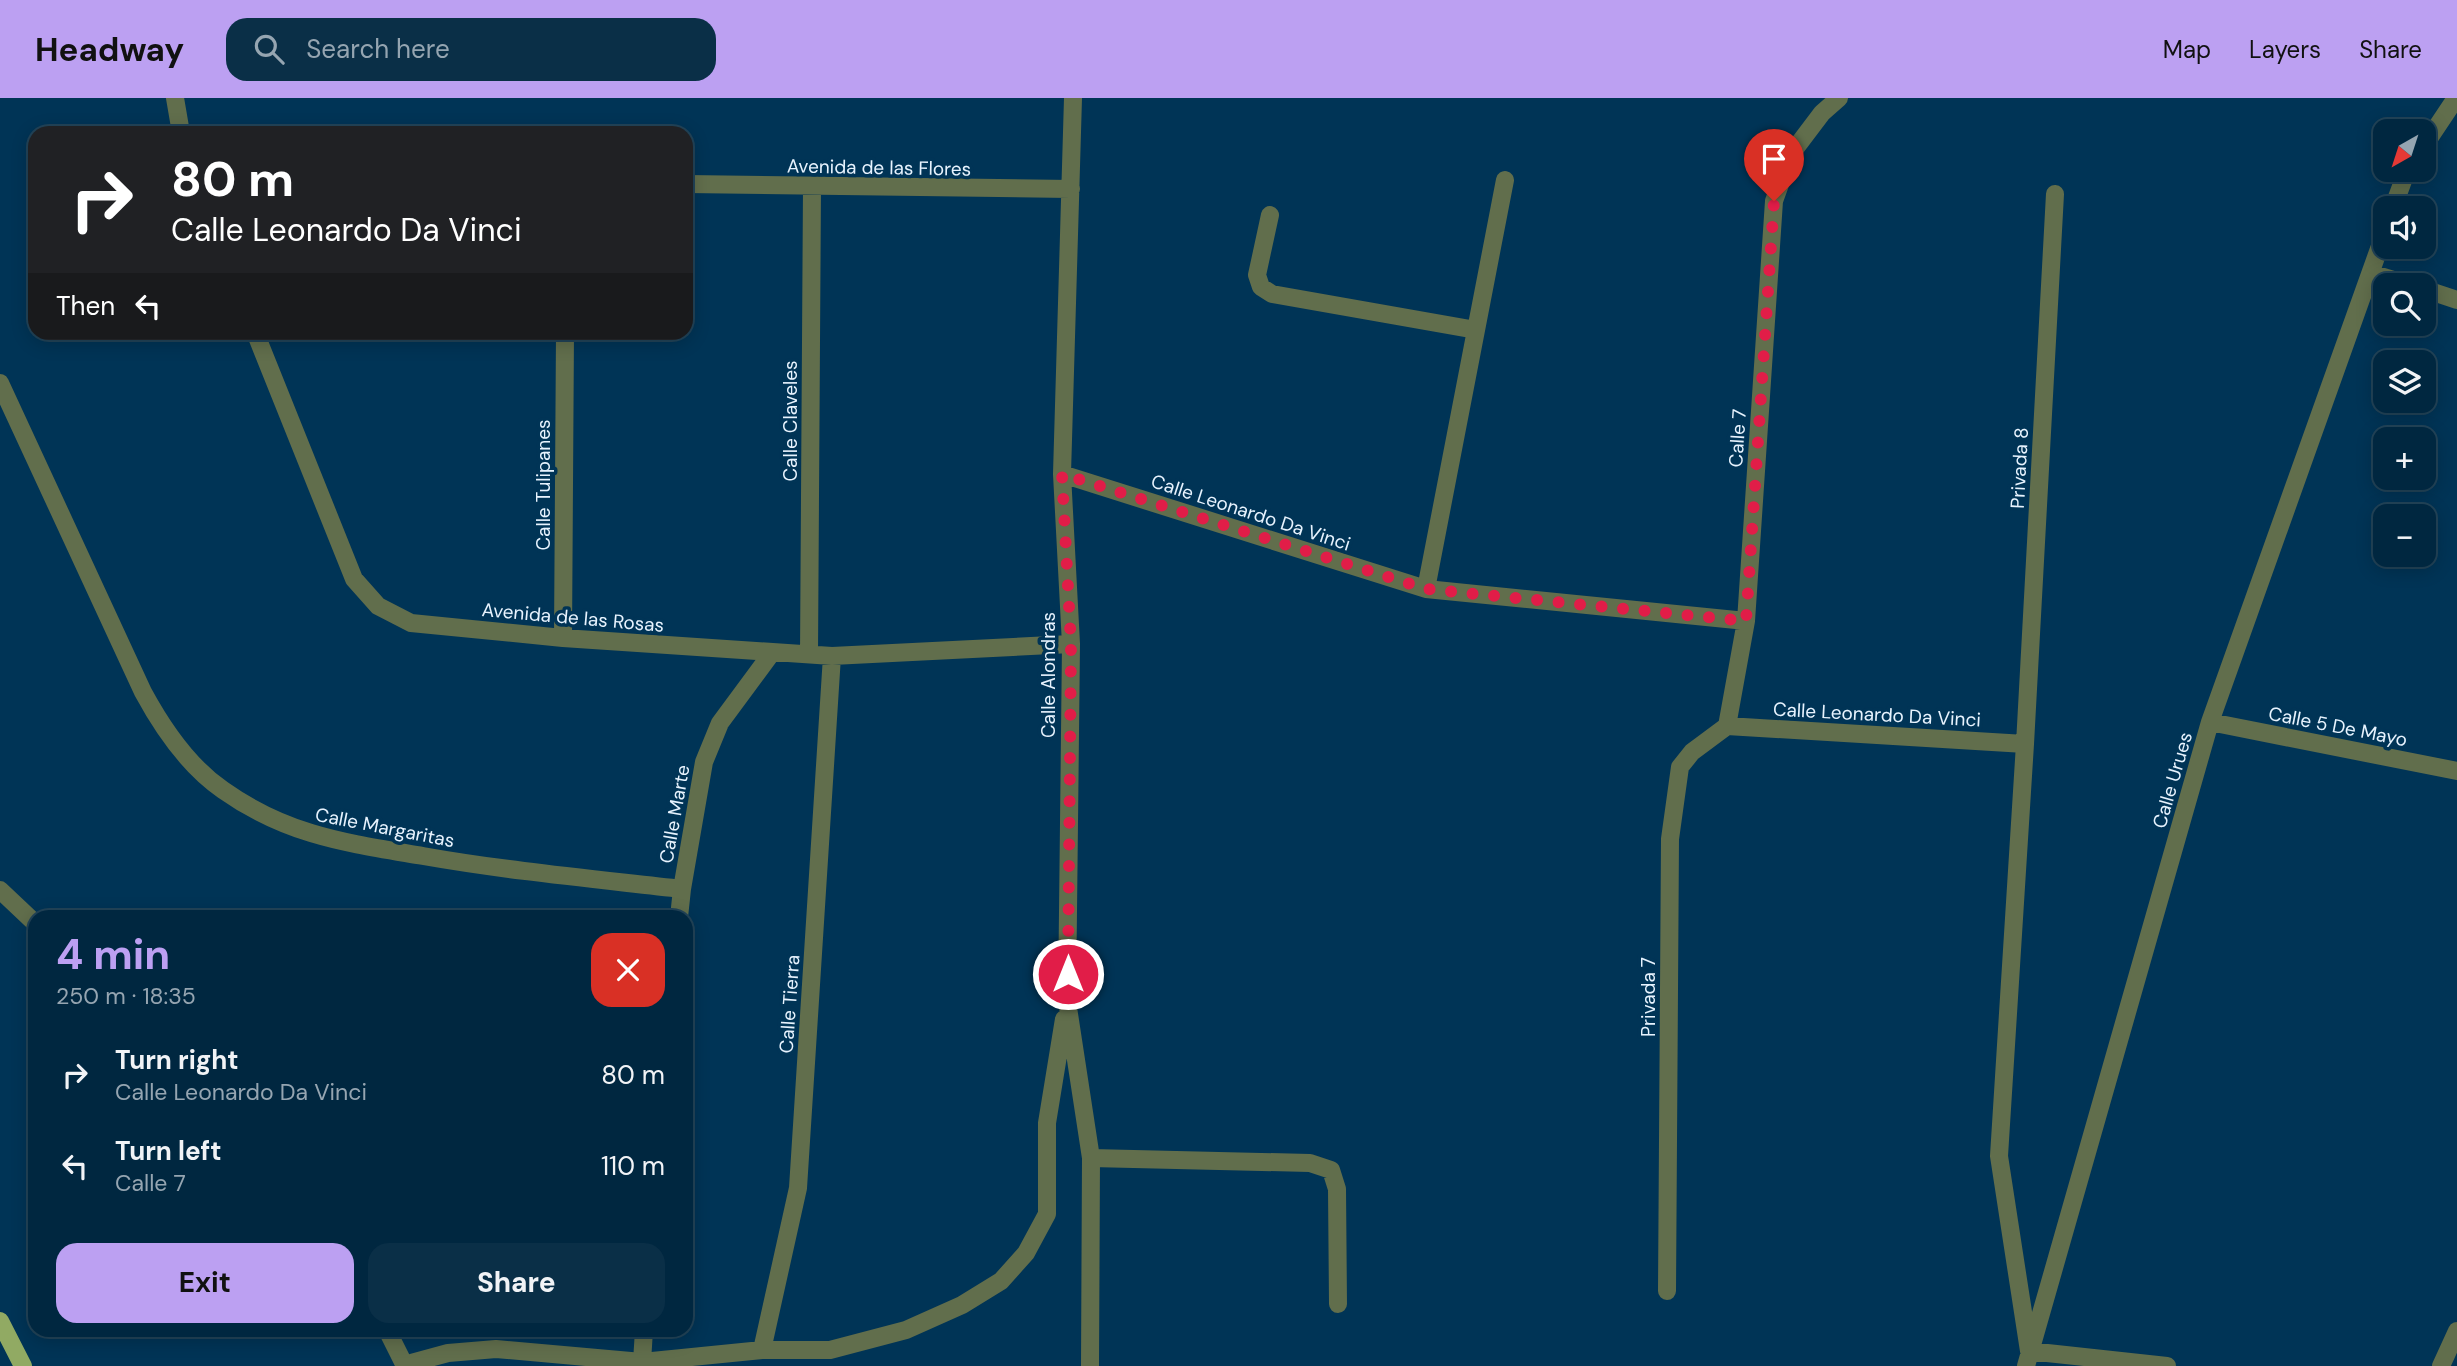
<!DOCTYPE html>
<meta charset="utf-8">
<style>
:root{--surface:#002740;--page:#0a2f47;--text:#f1f3f6;--muted:#95a5b1;--line:#224459;--accent:#bca0f2}
body{margin:0;font-family:"DM Sans",sans-serif;background:var(--page);color:var(--text);height:100vh;display:flex;flex-direction:column;font-size:26px;white-space:nowrap}
*{box-sizing:border-box;margin:0}
p{font-size:23px;color:var(--muted)}
.icon{flex:none;width:38px;height:38px;fill:none;stroke:currentColor;stroke-width:2;stroke-linecap:round;stroke-linejoin:round}
.map{position:relative;flex:1;overflow:hidden}
.side{position:absolute;left:28px;top:812px;width:665px;height:427px;display:flex;flex-direction:column;background:var(--surface);border-radius:21px;box-shadow:0 4px 18px #0003,0 0 0 2px var(--line)}
.side>*{flex:none}
.hud{position:absolute;left:28px;top:28px;width:665px;height:214px;border-radius:21px;box-shadow:0 4px 18px #0003,0 0 0 2px var(--line);background:#202124;color:#fff;overflow:hidden}
.needle{width:46px;rotate:219deg}
.fabs{position:absolute;left:2373px;top:21px;display:grid;gap:14px}
.fabs a{display:grid;place-items:center;width:63px;height:63px;border-radius:14px;background:var(--surface);box-shadow:0 4px 18px #0003,0 0 0 2px var(--line);font-size:35px}
.pin{position:absolute;display:grid;place-items:center;width:60px;height:60px;color:#fff;margin:-72px -30px;border-radius:50% 50% 50% 0;rotate:-45deg;box-shadow:0 0 7px #0007}
.pin .icon{rotate:45deg}
.me{position:absolute;width:77px;margin:-38px;rotate:0deg;stroke-linejoin:round;filter:drop-shadow(0 0 5px #0008)}
.turn{display:flex;align-items:center;gap:24px;height:147px;padding:0 28px;font-size:32px}
.turn .icon{width:91px;height:91px;stroke-width:2.5}
.turn b{display:block;font-size:49px;line-height:60px}
.then{display:flex;align-items:center;height:66px;padding:0 28px;background:#0003;gap:14px;font-size:26px}
.round{display:grid;place-items:center;flex:none;width:74px;height:74px;border-radius:21px;background:var(--page)}
.summary{display:flex;align-items:center;justify-content:space-between;height:119px;padding:0 28px}
h1{font-size:42px;font-weight:700;line-height:52px;color:var(--accent)}
.primary-button{display:flex;gap:14px;margin-top:auto;padding:14px 28px}
.primary-button a{flex:1;height:80px;border-radius:21px;background:var(--accent);color:#111;font-size:28px;font-weight:700;line-height:80px;text-align:center}
.primary-button a+a{background:var(--page);color:var(--text)}
ul{padding:0;list-style:none}
li{display:flex;align-items:center;gap:21px;height:91px;padding:0 28px}
li div{flex:1}
li b{display:block;font-size:26px}
li em{font-style:normal}
header{display:flex;align-items:center;gap:42px;box-sizing:border-box;height:98px;padding:0 35px;background:var(--accent);color:#111}
header strong{font-size:33px}
nav{display:flex;gap:38px;margin-inline-start:auto;font-size:24px}
.search{width:490px;height:63px;background:var(--page);display:flex;align-items:center;gap:18px;box-sizing:border-box;padding:0 24px;border-radius:21px;color:var(--muted);font-size:26px}
.map>svg:first-child{display:block}
.lines{fill:none;stroke-linecap:round;stroke-linejoin:round}
.minor{stroke:#616e4c;stroke-width:18}
.primary{stroke:#91aa63;stroke-width:18}
.route{stroke:#e11d48;stroke-width:12;stroke-dasharray:0 21.6}
.labels{text-anchor:middle;stroke-width:7;stroke-linejoin:round;paint-order:stroke}
.street-label{font-size:19px;fill:#e7f3fe;stroke:#003456}
</style>
<header>
<strong>Headway</strong>
<div class="search"><svg class="icon" aria-label="search" viewBox="0 0 24 24"><circle cx="10" cy="10" r="6"/><path d="M15 15l6 6"/></svg>Search here</div>
<nav><a>Map</a><a>Layers</a><a>Share</a></nav>
</header>
<div class="map">
<svg width="2457" height="1268" viewBox="0 0 2457 1268">
<rect width="100%" height="100%" fill="#003456"/>
<g class="lines">
<!-- minor -->
<path class="minor" d="M175 0 181 35
M1073 0 1062 376 1071 546 1067 903 1091 1060 1090 1268
M2424 48 2456 0
M686 86 1071 91
M2055 96 2025 646 1999 1058 2029 1253 2167 1268
M2393 110 2407 72
M1270 117 1257 177 1261 189 1272 196 1476 232
M2371 175 2410 187
M2424 191 2457 202
M255 234 354 481 378 508 411 525 563 540 832 558 1071 546
M0 285 143 594C163 631 188 668 223 692 288 738 347 745 423 758 508 773 595 781 682 791
M1062 376 1426 491 1746 523
M1426 491 1505 82
M563 540 565 234
M809 556 812 89
M2210 624 2457 673
M1727 628 1746 523 1774 103 1791 56 1822 15 1839 0
M1727 628 2025 646
M0 792 35 825
M679 819 682 791 704 664 720 625 771 556
M1091 1060 1310 1065 1331 1072 1337 1091 1338 1206
M1667 1193 1670 741 1680 669 1692 654 1727 628
M387 1232 405 1268
M762 1252 798 1090 832 558
M642 1264 644 1232
M404 1267 448 1255 496 1251 642 1264 762 1252H830L906 1232 962 1207 1001 1183 1026 1155 1047 1116V1025L1064 921
M2026 1268 2210 624 2385 134
M2441 1268 2457 1233"/>
<!-- primary -->
<path class="primary" d="M0 1223 23 1268"/>
</g>
<g class="lines">
<!-- route -->
<path class="route" d="M1068 876 1071 546 1062 376 1426 491 1746 523 1774 103"/>
</g>
<g class="labels">
<!-- street labels -->
<g class="street-label">
<text transform="translate(879 69) rotate(1)" y="7">Avenida de las Flores</text>
<text transform="translate(790 323) rotate(-90)" y="7">Calle Claveles</text>
<text transform="translate(1737 340) rotate(-86)" y="7">Calle 7</text>
<text transform="translate(2019 370) rotate(-87)" y="7">Privada 8</text>
<text transform="translate(543 387) rotate(-90)" y="7">Calle Tulipanes</text>
<text transform="translate(1251 414) rotate(18)" y="7">Calle Leonardo Da Vinci</text>
<text transform="translate(573 519) rotate(5)" y="7">Avenida de las Rosas</text>
<text transform="translate(1048 577) rotate(-90)" y="7">Calle Alondras</text>
<text transform="translate(1877 616) rotate(3)" y="7">Calle Leonardo Da Vinci</text>
<text transform="translate(2338 628) rotate(11)" y="7">Calle 5 De Mayo</text>
<text transform="translate(2172 682) rotate(-74)" y="7">Calle Urues</text>
<text transform="translate(674 716) rotate(-80)" y="7">Calle Marte</text>
<text transform="translate(385 729) rotate(11)" y="7">Calle Margaritas</text>
<text transform="translate(1648 899) rotate(-90)" y="7">Privada 7</text>
<text transform="translate(789 906) rotate(-86)" y="7">Calle Tierra</text>
</g>
</g>
</svg>
<div class="fabs">
<a><svg class="needle" viewBox="-14 -14 28 28"><path d="M0-13l5 13h-10z" fill="#e53935"/><path d="M0 13l5-13h-10z" fill="#95a5b1"/></svg></a>
<a><svg class="icon" aria-label="sound" viewBox="0 0 24 24"><path d="M4 9h4l5-4v14l-5-4H4zM17 9q2 3 0 6"/></svg></a>
<a><svg class="icon" aria-label="search" viewBox="0 0 24 24"><circle cx="10" cy="10" r="6"/><path d="M15 15l6 6"/></svg></a>
<a><svg class="icon" aria-label="layers" viewBox="0 0 24 24"><path d="M12 4l9 5-9 5-9-5zM3 14l9 5 9-5"/></svg></a>
<a>+</a>
<a>−</a>
</div>
<div class="pin" style="left:1774px;top:103px;background:#d93025"><svg class="icon" aria-label="arrive" viewBox="0 0 24 24"><path d="M6 21V4h12l-3 4 3 4H6"/></svg></div>
<svg class="me" style="left:1068px;top:876px" viewBox="-20 -20 40 40"><circle r="17" fill="#e11d48" stroke="#fff" stroke-width="3"/><path d="M0-11L8 9 0 5-8 9z" fill="#fff"/></svg>
<div class="hud">
<div class="turn"><svg class="icon" aria-label="right" viewBox="0 0 24 24"><path d="M7 20v-9h11M14 6l5 5-5 5"/></svg><div><b>80 m</b>Calle Leonardo Da Vinci</div></div>
<div class="then">Then<svg class="icon" aria-label="left" viewBox="0 0 24 24"><path d="M17 20v-9H6M10 6l-5 5 5 5"/></svg></div>
</div>
<section class="side">
<div class="summary"><div><h1>4 min</h1><p>250 m · 18:35</p></div><a class="round" style="background:#d93025;color:#fff"><svg class="icon" aria-label="close" viewBox="0 0 24 24"><path d="M6 6l12 12M18 6L6 18"/></svg></a></div>
<ul>
<li><svg class="icon" aria-label="right" viewBox="0 0 24 24"><path d="M7 20v-9h11M14 6l5 5-5 5"/></svg><div><b>Turn right</b><p>Calle Leonardo Da Vinci</p></div><em>80 m</em></li>
<li><svg class="icon" aria-label="left" viewBox="0 0 24 24"><path d="M17 20v-9H6M10 6l-5 5 5 5"/></svg><div><b>Turn left</b><p>Calle 7</p></div><em>110 m</em></li>
</ul>
<div class="primary-button"><a>Exit</a><a>Share</a></div>
</section>
</div>
